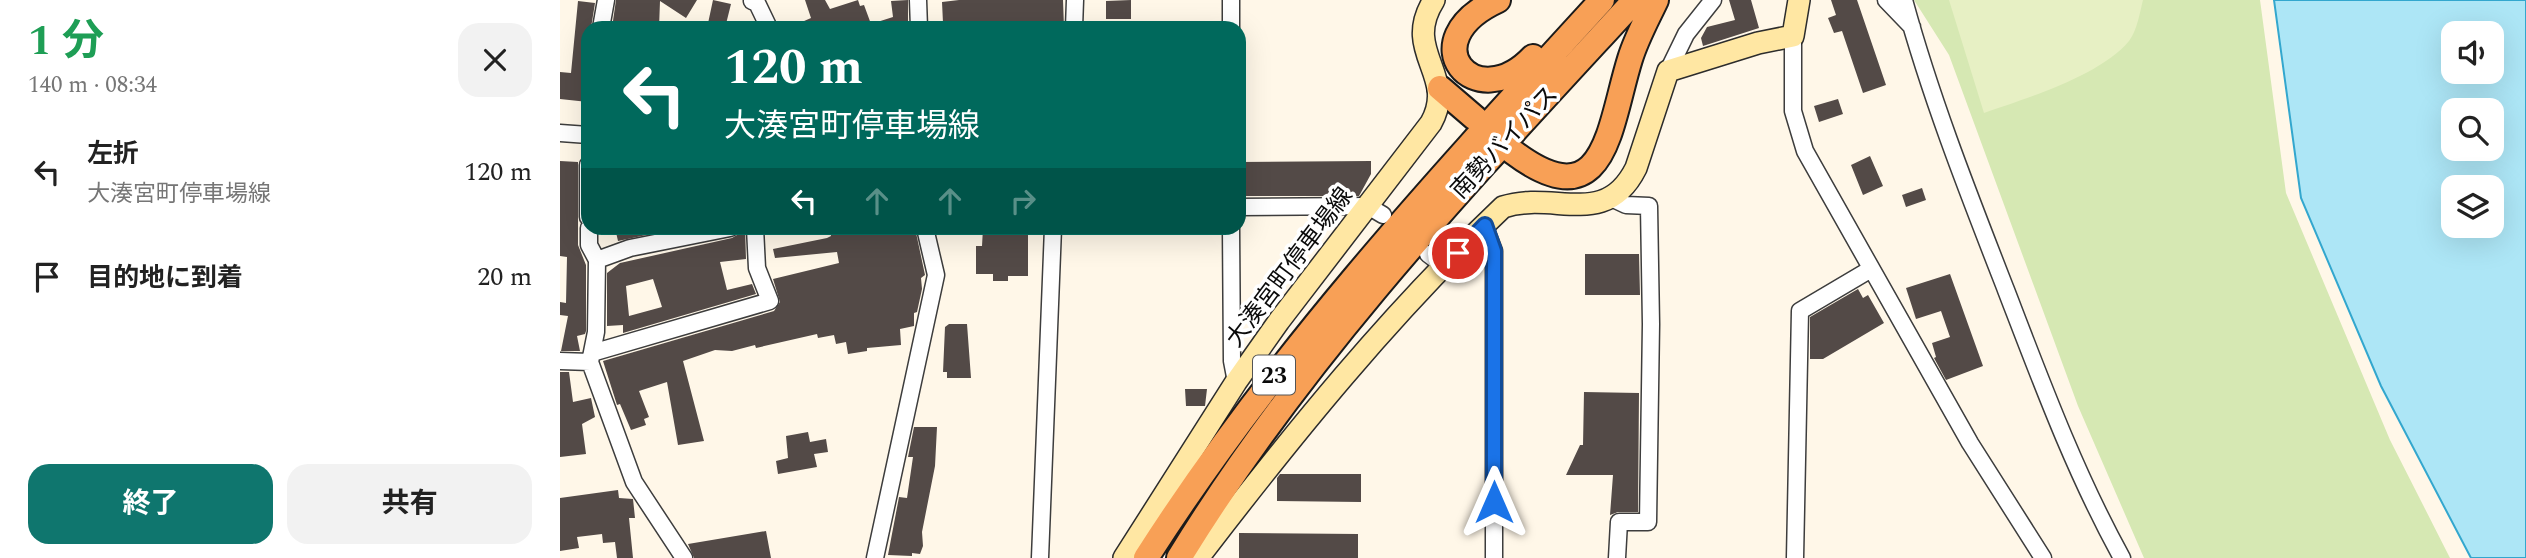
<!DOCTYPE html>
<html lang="ja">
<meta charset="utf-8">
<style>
:root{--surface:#fff;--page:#f2f2f2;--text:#222;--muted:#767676;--accent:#0f766e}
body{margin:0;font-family:Spectral,"Noto Sans JP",serif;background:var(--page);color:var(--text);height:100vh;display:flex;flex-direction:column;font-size:26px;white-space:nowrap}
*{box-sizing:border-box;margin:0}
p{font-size:23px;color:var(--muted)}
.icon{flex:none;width:38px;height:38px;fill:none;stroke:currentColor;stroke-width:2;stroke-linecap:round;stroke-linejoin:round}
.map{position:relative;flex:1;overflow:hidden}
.drawer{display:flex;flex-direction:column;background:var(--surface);width:560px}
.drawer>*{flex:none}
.banner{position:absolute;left:21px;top:21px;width:665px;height:214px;border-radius:21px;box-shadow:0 7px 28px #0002;background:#00695c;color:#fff;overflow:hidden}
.fabs{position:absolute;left:1881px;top:21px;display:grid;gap:14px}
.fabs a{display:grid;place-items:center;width:63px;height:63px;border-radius:14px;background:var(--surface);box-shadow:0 7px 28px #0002;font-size:35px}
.pin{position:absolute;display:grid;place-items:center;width:60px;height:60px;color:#fff;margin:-30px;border:4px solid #fff;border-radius:50%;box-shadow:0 2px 7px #0007}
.me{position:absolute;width:77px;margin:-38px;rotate:0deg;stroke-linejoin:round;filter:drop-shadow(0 0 5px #0008)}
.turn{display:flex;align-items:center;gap:24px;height:147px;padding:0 28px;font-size:32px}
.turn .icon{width:91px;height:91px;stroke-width:2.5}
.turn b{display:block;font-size:49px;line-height:60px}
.lanes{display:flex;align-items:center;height:66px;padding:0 28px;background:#0003;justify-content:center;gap:35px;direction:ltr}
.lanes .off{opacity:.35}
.round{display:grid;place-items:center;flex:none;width:74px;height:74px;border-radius:21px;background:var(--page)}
.summary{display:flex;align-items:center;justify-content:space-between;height:119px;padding:0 28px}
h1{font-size:42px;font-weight:700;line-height:52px;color:#1e9e55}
.primary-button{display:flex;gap:14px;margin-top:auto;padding:14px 28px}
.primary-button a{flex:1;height:80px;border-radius:21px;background:var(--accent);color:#fff;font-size:28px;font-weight:700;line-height:80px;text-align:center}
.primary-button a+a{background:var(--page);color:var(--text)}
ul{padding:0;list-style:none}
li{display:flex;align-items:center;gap:21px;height:105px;padding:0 28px}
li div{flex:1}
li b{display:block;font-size:26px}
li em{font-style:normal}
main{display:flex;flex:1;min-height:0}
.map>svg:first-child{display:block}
.green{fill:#d6e8b3}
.pitch{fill:#e7f0c4}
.water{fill:#ade6f6;stroke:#33a7ce;stroke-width:2;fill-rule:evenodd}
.building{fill:#534a47;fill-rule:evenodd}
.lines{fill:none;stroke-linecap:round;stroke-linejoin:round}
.minor-casing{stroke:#3d3d3d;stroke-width:19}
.secondary-casing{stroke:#2c2c2c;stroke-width:24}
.trunk-casing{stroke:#1b1b1b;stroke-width:28}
.minor{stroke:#fff;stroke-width:16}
.secondary{stroke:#ffe7a3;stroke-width:21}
.trunk{stroke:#f8a056;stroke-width:24}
.route-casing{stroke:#114b97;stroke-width:18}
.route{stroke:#1a73e8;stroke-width:12}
.labels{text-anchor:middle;stroke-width:7;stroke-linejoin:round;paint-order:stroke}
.shield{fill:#fff;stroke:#545454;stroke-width:2}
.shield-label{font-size:23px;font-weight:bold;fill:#0a0a0a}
.street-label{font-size:24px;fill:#0a0a0a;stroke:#fff}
</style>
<main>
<section class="drawer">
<div class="summary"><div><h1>1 分</h1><p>140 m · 08:34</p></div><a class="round"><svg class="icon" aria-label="close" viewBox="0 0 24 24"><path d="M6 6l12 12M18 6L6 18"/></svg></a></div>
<ul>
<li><svg class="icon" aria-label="left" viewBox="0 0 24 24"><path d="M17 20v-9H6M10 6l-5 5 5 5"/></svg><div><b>左折</b><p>大湊宮町停車場線</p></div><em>120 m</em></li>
<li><svg class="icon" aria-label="arrive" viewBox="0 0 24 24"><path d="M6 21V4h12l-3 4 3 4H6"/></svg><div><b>目的地に到着</b></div><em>20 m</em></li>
</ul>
<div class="primary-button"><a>終了</a><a>共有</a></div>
</section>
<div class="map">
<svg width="1966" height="558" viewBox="0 0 1966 558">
<rect width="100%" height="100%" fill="#fff7e8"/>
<!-- green -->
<path class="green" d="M1354 0H1700L1726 193 1830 440 1890 558H1584L1518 406 1389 55Z"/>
<!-- pitch -->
<path class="pitch" d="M1389 0H1583C1580 12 1577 31 1569 41 1540 76 1467 98 1424 113Z"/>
<!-- water -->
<path class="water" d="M1714 0H1966V558H1911L1821 386 1741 198ZM1894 33H1932V72H1894ZM1894 110H1932V149H1894ZM1894 187H1932V226H1894Z"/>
<!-- building -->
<path class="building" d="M56 0H137L126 18 100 1 99 28H52Z
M153 0 171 4 165 28H147Z
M245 0H265L270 9 298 0 300 6 304 5 311 24 333 17 331 1 348 0V28H279L277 22 259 28H228L251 18Z
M399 0H503L504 28H399V22L383 23 382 2Z
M571 0V19H546V1Z
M1169 0H1191L1199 28 1143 46 1141 38 1147 27 1175 20Z
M1271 0H1297L1326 85 1303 93 1282 31 1274 33 1268 18 1276 15Z
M18 1 35 3 31 28H28V102L0 99V72L11 73Z
M1278 99 1283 114 1259 122 1254 106Z
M1310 156 1323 186 1303 195 1291 165Z
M0 161 18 162V245L26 265V331L25 334 17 336 20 351H1L8 316 0 315V302L6 303 7 257 0 256Z
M811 161V174L799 196H681L680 162Z
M1362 188 1366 200 1346 207 1342 195Z
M55 228H119L58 241Z
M180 228H185L186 259 160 262 167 290 192 284 196 294 63 333V325L47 326V273L60 263 172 238 177 235ZM93 279 102 307 69 316 66 286Z
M270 228H355L365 275 361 278 362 289 357 312 354 313V326L340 329 341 345 307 348V351L288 354 286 342 276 344 274 335 258 338 257 334 196 348 195 345 172 351 155 350 123 361 144 441 118 445 107 382 79 391 89 417 84 419 86 425 71 430 60 404 57 405 43 361 214 311 220 302 213 279 279 263 277 252 215 258 213 249 267 238 271 236Z
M423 228H468V276H448V281H433V274H416V246H422Z
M1025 254H1079L1080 295H1025Z
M1390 274 1423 366 1386 380 1374 358 1376 357 1372 343 1390 337 1381 311 1356 319 1346 288Z
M1298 289 1303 298 1308 295 1324 323 1263 359H1250V317Z
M389 324H407L411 378H387V372H383L385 327Z
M0 372H9L13 402 31 398 35 417 22 424 26 454 0 457Z
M625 389H647L645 406H626Z
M1024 392 1079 393 1078 512H1058L1050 515 1053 475H1006L1020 445H1023Z
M354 427H377L375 466 362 532 363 546 360 554 352 553V556L328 555 339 497 347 498 353 457H348Z
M248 432 250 442 266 439 268 452 254 454 257 467 218 474 216 461 228 458 226 436Z
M720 474H801V502L717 501V478Z
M58 490 59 498 73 499 75 518H69L73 558H57L55 542 43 543 42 534 17 537 19 548 0 551V498Z
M206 531 211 558H134L128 544Z
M679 533 798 534V558H679Z"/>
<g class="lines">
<!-- minor casing -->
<g class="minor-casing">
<path id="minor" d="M358 0 359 28
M1326 0 1352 27
M1344 0C1371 99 1409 195 1446 290 1481 381 1515 473 1562 558
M192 1 197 3 209 28
M41 28 46 0
M514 28 515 0
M671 28V0
M1233 36V111L1245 151 1410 443 1483 558
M1108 71 1126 34 1153 0
M0 133 28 135
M28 165V217
M1051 198 1066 205 1089 206 1091 324 1088 522H1059L1057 558
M679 207 808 206 823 215
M924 225 934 251V558
M29 228V245L37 260 36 332 30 362 74 482 124 558
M671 228 672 361 676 382
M868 254 884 266
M37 260 70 248 170 228
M32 353 210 301 197 268 195 228
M0 361 30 362
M315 558 376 275 365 228
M480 558 493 228
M1235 558 1240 311 1311 269"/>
</g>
<!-- secondary casing -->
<g class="secondary-casing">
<path id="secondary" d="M564 558 676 382 719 321 871 123C898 75 841 52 874 0
M638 558C733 434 830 314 943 207 995 190 1045 230 1076 168L1108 71 1198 43 1233 36 1239 0"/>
</g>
<!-- trunk casing -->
<g class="trunk-casing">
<path id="trunk" d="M938 0C849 41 915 118 973 57
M880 88 915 118
M953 152C1046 222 1049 126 1070 59 1076 39 1087 19 1096 0
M586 558C716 354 879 178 1042 0
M619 558C745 352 912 177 1075 0"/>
</g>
<!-- minor -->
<use href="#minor" class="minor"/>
<!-- secondary -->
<use href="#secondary" class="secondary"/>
<!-- trunk -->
<use href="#trunk" class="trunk"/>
</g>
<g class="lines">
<!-- route casing -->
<g class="route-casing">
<path id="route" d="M898 253 925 225 934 251V502"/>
</g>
<!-- route -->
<use href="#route" class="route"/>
</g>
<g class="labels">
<!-- shield labels -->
<rect class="shield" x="693" y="355.5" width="42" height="39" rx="5"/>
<g class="shield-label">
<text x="714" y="383">23</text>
</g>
<!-- street labels -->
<g class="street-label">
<text transform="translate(944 142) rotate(-47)" y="8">南勢バイパス</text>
<text transform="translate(729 267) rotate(-53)" y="8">大湊宮町停車場線</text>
</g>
</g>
</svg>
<div class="fabs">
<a><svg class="icon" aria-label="sound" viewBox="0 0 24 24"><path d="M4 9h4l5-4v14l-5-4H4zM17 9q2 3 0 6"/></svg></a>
<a><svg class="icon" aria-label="search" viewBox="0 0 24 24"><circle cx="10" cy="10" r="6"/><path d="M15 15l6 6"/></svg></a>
<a><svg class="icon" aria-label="layers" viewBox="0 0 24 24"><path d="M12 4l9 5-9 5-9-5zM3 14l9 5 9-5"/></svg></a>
</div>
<div class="pin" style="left:898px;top:253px;background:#d93025"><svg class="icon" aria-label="arrive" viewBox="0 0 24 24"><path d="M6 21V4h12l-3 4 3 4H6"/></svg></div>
<svg class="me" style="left:934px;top:502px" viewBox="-20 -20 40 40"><path d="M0-17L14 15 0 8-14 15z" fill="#1a73e8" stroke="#fff" stroke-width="4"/></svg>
<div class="banner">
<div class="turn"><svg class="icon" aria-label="left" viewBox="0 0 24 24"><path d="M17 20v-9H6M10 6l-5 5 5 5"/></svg><div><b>120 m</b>大湊宮町停車場線</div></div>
<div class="lanes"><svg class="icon" aria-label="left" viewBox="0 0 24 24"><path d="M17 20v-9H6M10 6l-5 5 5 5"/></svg><svg class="icon off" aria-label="ahead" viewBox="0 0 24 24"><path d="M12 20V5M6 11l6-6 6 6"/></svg><svg class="icon off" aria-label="ahead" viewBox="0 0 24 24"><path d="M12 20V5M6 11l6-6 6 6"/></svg><svg class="icon off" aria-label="right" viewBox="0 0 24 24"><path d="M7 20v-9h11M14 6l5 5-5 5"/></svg></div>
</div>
</div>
</main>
